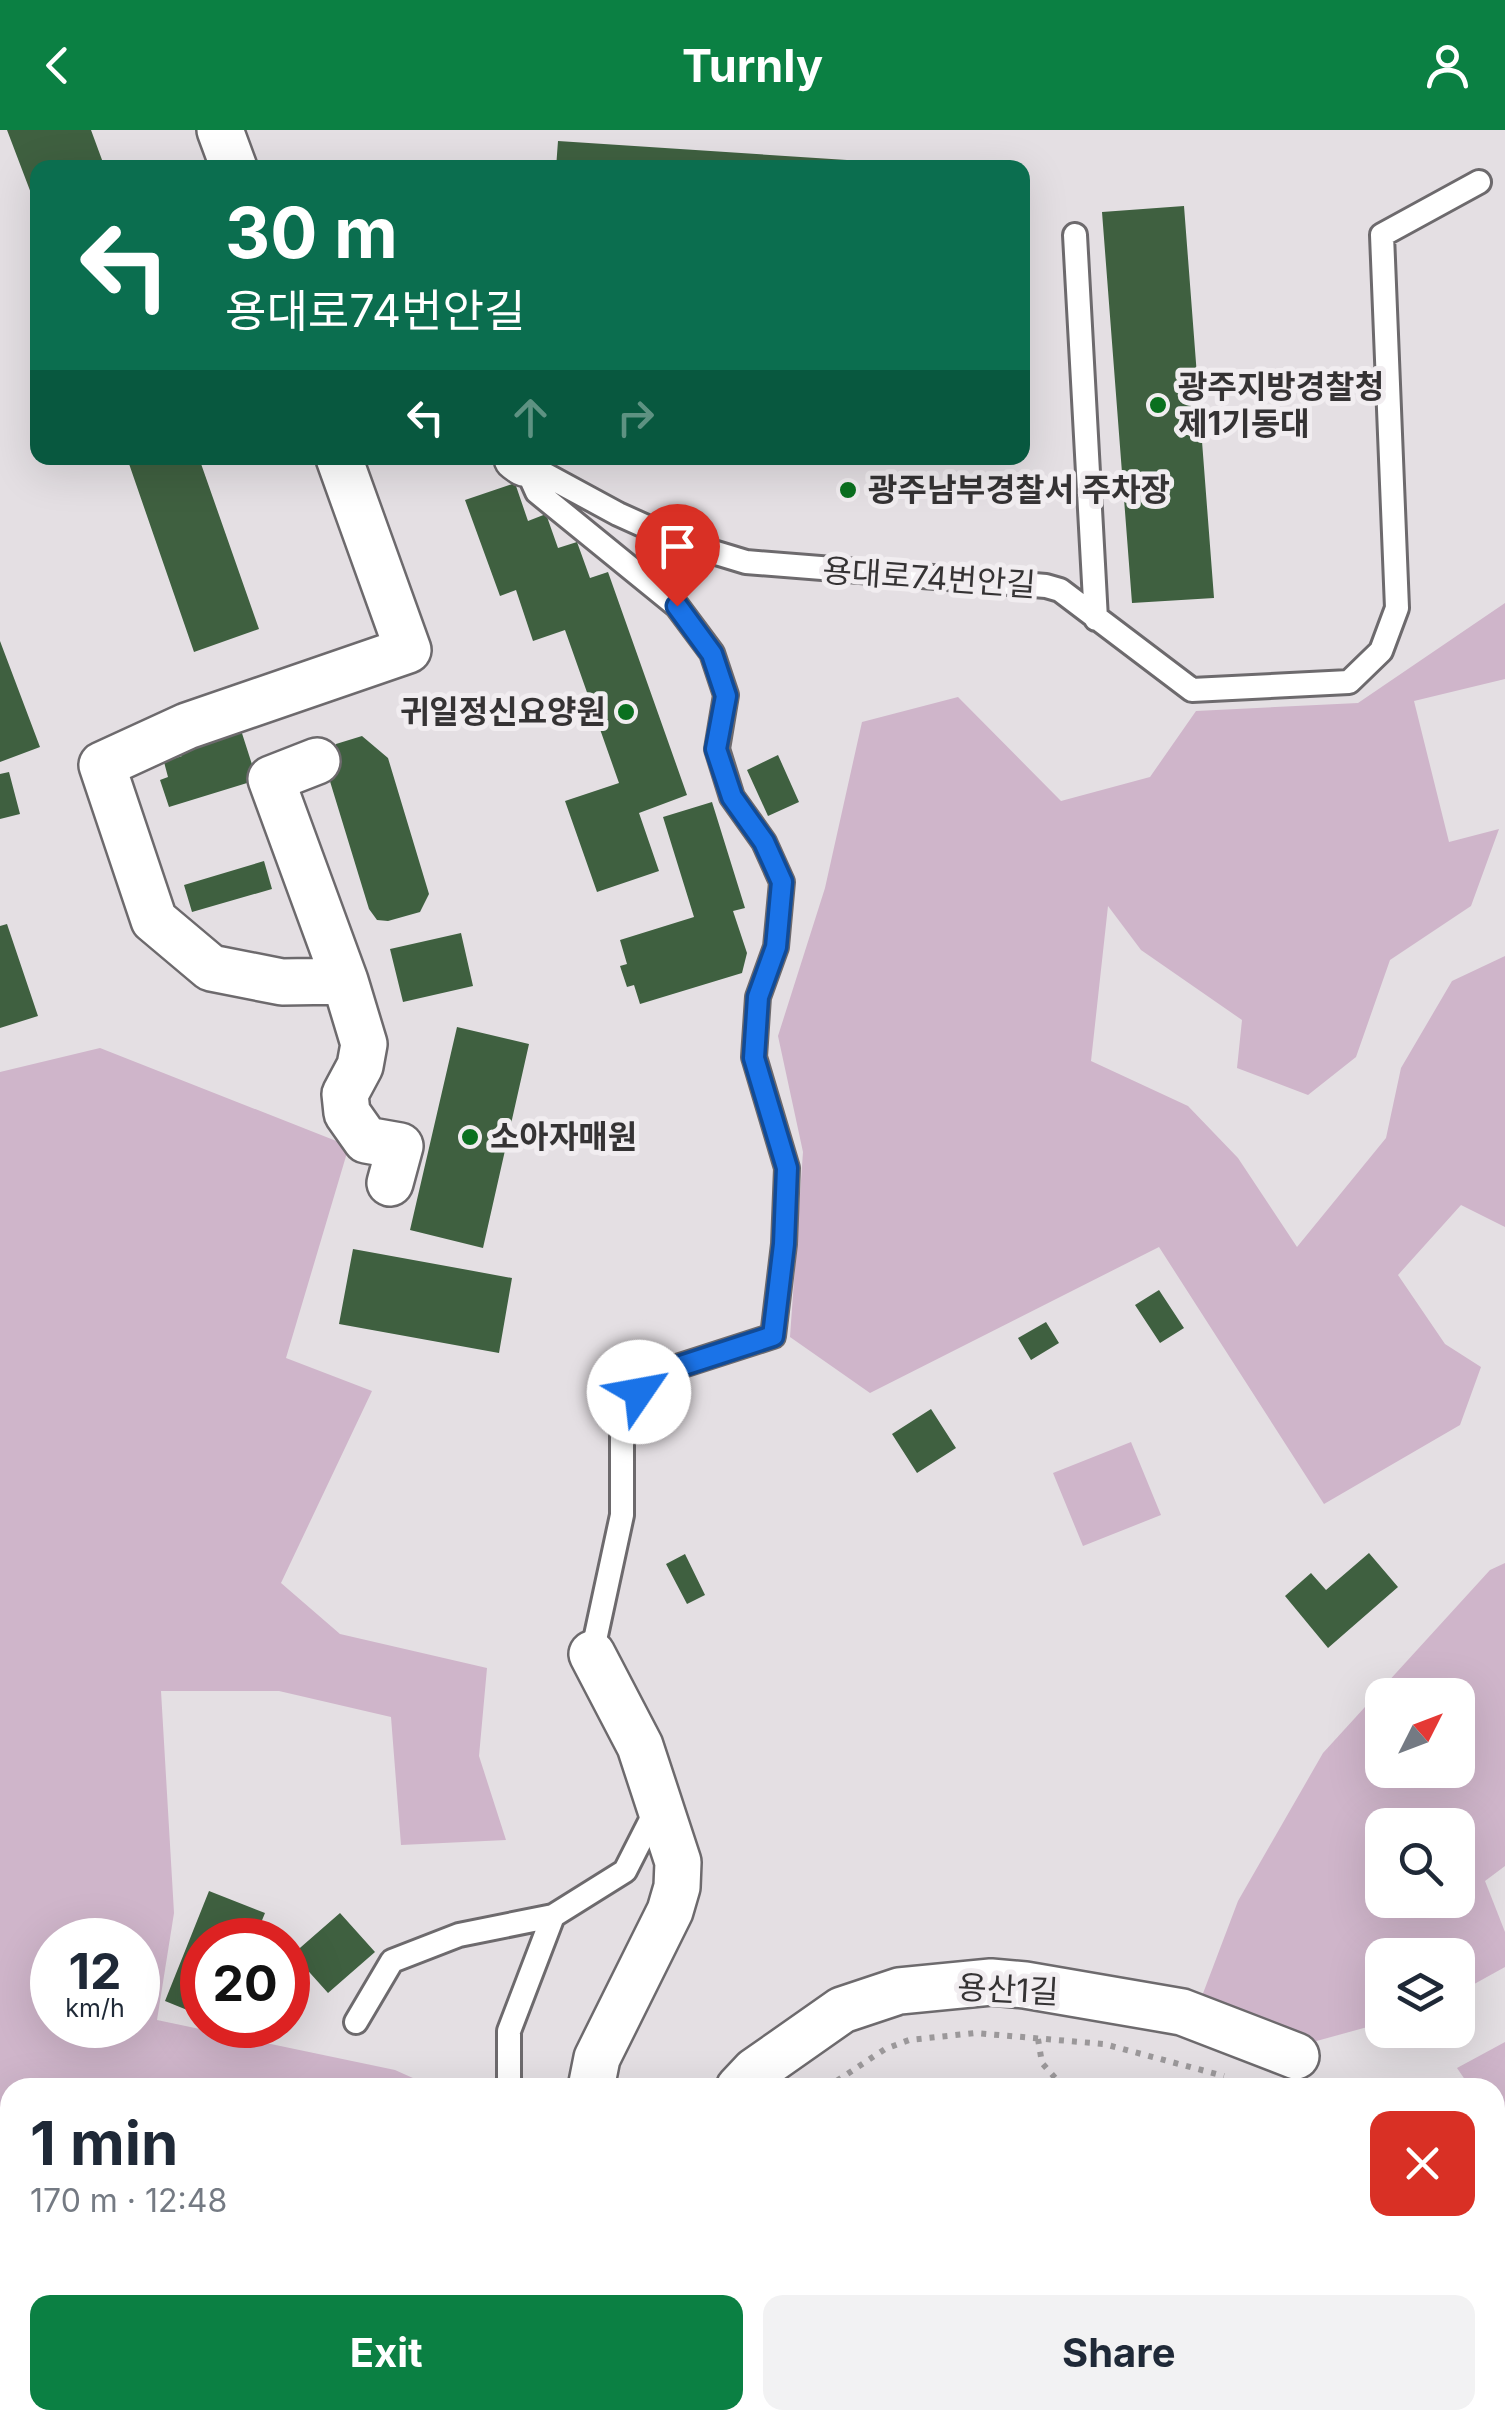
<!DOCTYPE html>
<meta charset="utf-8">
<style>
:root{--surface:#fff;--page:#f2f2f3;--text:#1f2937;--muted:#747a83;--accent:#0b8043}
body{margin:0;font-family:Inter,"Noto Sans KR",sans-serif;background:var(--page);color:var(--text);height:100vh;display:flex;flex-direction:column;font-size:38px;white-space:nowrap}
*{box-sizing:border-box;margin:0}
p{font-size:32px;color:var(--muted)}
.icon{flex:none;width:55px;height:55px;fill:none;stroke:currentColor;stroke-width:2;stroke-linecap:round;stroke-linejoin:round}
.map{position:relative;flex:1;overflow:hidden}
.drawer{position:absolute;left:0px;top:1948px;width:1505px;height:352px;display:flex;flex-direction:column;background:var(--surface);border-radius:30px 30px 0 0;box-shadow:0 10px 40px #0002}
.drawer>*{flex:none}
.banner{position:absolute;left:30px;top:30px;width:1000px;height:305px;border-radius:20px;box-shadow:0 10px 40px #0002;background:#0b6e4f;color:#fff;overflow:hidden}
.needle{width:65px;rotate:48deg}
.buttons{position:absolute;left:1365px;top:1548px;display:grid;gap:20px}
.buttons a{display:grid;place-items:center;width:110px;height:110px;border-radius:20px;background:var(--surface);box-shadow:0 10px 40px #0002;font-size:50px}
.speed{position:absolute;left:30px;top:1788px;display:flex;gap:20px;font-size:50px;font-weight:700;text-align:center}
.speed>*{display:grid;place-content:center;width:130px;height:130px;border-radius:50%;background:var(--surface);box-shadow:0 10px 40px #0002;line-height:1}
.speed small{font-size:25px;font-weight:400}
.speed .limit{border:15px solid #d22;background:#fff;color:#111}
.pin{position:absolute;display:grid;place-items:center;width:85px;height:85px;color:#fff;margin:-102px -42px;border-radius:50% 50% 50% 0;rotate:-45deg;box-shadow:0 0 10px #0007}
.pin .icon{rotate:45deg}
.me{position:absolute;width:110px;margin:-55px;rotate:57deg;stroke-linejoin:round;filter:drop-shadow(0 0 8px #0008)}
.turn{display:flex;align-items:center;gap:35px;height:210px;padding:0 30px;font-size:45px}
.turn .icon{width:130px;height:130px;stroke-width:2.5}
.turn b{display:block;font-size:70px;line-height:85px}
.lanes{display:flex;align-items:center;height:95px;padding:0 30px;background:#0003;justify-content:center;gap:50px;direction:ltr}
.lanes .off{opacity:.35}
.round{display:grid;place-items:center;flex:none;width:105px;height:105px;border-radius:20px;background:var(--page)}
.summary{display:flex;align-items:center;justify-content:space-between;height:170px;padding:0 30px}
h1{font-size:60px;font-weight:700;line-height:75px}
.button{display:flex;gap:20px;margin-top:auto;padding:20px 30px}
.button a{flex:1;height:115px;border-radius:20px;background:var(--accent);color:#fff;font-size:40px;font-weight:700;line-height:115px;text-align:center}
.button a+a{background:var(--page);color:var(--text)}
header{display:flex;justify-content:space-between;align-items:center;height:130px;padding:0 30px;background:var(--accent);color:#fff;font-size:45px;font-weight:700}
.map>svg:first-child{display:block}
.green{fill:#cfb5ca;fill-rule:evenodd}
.building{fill:#3f6040}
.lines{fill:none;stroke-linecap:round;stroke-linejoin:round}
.lane-casing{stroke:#6d6a6d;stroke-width:28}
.street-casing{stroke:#6d6a6d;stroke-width:50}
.path{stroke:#9b989a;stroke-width:6;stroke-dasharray:5 8;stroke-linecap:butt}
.lane{stroke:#fff;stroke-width:22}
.street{stroke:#fff;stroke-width:45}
.route-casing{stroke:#114b97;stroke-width:25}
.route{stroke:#1a73e8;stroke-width:18}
.poi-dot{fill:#0a701f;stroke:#f1edf0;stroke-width:4}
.labels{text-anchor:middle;stroke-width:10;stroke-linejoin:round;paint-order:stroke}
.poi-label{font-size:32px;font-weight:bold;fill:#353334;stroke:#f1edf0;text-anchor:start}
.street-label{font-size:32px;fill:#353334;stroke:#f1edf0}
</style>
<header><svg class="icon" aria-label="back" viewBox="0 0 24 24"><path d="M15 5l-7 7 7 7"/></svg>Turnly<svg class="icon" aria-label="person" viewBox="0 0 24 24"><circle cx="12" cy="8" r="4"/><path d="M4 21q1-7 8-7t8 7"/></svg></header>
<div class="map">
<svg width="1505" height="2298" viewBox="0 0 1505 2298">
<rect width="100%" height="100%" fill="#e4dfe3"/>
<!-- green -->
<path class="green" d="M1505 473V549L1414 571 1449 712 1499 699 1471 776 1390 830 1356 927 1308 965 1237 938 1242 890 1141 820 1108 776 1091 931 1188 976 1238 1028 1297 1117 1386 1008 1401 938 1452 851 1505 826V1097L1461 1075 1398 1145 1445 1214 1481 1237 1460 1295 1324 1374 1159 1117 870 1263 790 1207 803 1022 778 906 825 758 862 592 958 567 1061 671 1150 647 1196 581 1358 573Z
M100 918 349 1016 286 1228 372 1261 281 1453 340 1504 487 1538 479 1626 506 1710 401 1715 391 1587 279 1561H161L174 1783 157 1890 395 1940 433 1957 10 1958V2290H442L434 2298H0V942ZM52 1810H138V1895H52Z
M1131 1312 1161 1385 1083 1416 1053 1343Z
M1505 1433V1736L1485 1751 1505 1802V1837L1458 1863V1825H1382V1893L1302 1915 1199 1874 1238 1771 1323 1623 1490 1440ZM1382 1565H1458V1640H1382ZM1382 1695H1458V1770H1382Z
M1505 1912V2008L1495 1994V1958L1470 1957 1457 1938Z
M1505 2232V2298H1390L1392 2290H1495V2235Z"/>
<!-- building -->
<path class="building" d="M7 0H91L105 38H38L37 79Z
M558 11 924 35V38H556Z
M1184 76 1214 468 1132 473 1102 82Z
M127 328H199L259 499 194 522Z
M515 353 528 391 546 384 558 418 577 412 590 448 608 442 687 665 639 683 659 741 597 762 565 671 619 653 565 500 533 511 516 460 500 466 465 370Z
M0 511 40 617 0 632Z
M240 597 257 650 169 677 160 650 168 647 164 632 182 626 178 616Z
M362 606 388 628 429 764 420 782 388 791 377 790 369 779 325 635 336 614Z
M778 625 799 672 768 686 747 640Z
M9 642 20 684 0 689V644Z
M712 672 745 778 733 781 747 823 742 843 640 874 634 855 627 857 620 836 627 834 620 810 694 787 663 687Z
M264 731 272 759 192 782 184 755Z
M7 794 38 886 0 898V796Z
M461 803 473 856 403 872 390 819Z
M457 897 529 914 483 1118 410 1100Z
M353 1119 512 1148 499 1223 339 1194Z
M1159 1160 1184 1198 1160 1213 1135 1175Z
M1046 1192 1059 1213 1031 1230 1018 1208Z
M931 1279 956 1318 917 1343 892 1304Z
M1369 1423 1398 1457 1328 1518 1285 1466 1311 1443 1326 1460Z
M685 1424 705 1465 687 1474 666 1434Z
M209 1761 265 1783 254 1810H202V1886L165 1871Z
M340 1783 375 1822 328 1863 293 1824Z
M946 2290H1003L1002 2298H945Z"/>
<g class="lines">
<!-- lane casing -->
<g class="lane-casing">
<path id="lane" d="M1075 105 1096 489
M524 333 618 384 680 412 746 432 1046 456 1060 460 1192 560 1349 552 1381 521 1397 478 1382 105 1479 52
M524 333 537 362 677 476 712 523 726 565 717 619 732 667 764 712 782 752 776 817 758 867 754 927 787 1038 784 1114 773 1206 655 1244 622 1281V1385L592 1524
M356 1892 392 1831 459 1805 553 1786 625 1741 658 1676
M509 1958V1901L553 1786"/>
</g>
<!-- street casing -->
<g class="street-casing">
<path id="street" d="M220 0 234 38
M517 328 524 333
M317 631 271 649 345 851 282 852 211 838 154 790 102 635 187 596 408 520 339 328
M345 851 364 914 360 936 345 964 347 983 366 1010 400 1016 390 1053
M591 1958 597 1928 670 1781 677 1757 678 1732 640 1616 592 1524
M739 1958 755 1941 842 1880 899 1861 991 1852 1025 1855 1182 1882 1296 1926
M534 2298 539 2290"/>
</g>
<!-- path -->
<path class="path" d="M1038 1909 1042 1933 1064 1958
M826 1958 885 1919 909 1910 975 1903 1104 1914 1224 1946
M0 2019 10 2031
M98 2290 99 2298
M624 2298 628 2290
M853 2298 854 2290
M1344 2298 1354 2290"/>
<!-- lane -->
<use href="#lane" class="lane"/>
<!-- street -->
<use href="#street" class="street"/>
</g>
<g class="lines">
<!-- route casing -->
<g class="route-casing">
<path id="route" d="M639 1262 656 1244 773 1206 784 1114 787 1038 754 928 758 867 776 817 782 752 764 712 732 667 716 619 726 566 712 524 677 476"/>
</g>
<!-- route -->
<use href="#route" class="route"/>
</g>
<!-- markers -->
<g class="poi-dot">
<circle cx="1158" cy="275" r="10"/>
<circle cx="848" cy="360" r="10"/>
<circle cx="626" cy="582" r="10"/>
<circle cx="470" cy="1007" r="10"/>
</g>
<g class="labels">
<!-- poi labels -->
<g class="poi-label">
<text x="1178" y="268">광주지방경찰청<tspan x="1178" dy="37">제1기동대</tspan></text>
<text x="868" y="371">광주남부경찰서 주차장</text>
<text x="606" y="593" text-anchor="end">귀일정신요양원</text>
<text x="490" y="1018">소아자매원</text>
</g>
<!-- street labels -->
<g class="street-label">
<text transform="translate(929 448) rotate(4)" y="11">용대로74번안길</text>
<text transform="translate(1008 1860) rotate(3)" y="11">용산1길</text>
</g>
</g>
</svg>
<div class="buttons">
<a><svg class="needle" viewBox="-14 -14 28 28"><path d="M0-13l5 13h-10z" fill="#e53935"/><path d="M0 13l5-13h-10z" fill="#747a83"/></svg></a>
<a><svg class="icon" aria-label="search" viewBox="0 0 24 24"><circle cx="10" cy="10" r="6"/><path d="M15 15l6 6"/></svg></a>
<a><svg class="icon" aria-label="layers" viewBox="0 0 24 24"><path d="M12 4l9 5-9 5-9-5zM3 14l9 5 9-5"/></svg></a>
</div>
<div class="speed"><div>12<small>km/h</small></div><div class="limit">20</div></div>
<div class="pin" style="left:677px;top:476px;background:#d93025"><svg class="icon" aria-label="arrive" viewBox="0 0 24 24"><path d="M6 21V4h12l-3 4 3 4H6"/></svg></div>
<svg class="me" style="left:639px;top:1262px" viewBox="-20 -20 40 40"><circle r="19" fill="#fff"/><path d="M0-13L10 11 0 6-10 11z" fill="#1a73e8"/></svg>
<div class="banner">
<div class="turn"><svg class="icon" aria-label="left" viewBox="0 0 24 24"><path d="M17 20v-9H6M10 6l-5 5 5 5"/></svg><div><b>30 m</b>용대로74번안길</div></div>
<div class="lanes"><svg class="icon" aria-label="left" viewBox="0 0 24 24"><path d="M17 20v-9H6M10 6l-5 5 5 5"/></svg><svg class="icon off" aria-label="ahead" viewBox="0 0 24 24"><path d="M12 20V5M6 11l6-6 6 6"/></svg><svg class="icon off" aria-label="right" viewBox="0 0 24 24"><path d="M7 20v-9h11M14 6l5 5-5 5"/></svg></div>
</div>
<section class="drawer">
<div class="summary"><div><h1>1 min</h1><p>170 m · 12:48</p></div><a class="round" style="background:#d93025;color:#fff"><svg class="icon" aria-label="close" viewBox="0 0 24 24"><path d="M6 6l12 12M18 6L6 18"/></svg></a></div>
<div class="button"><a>Exit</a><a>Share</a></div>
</section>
</div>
